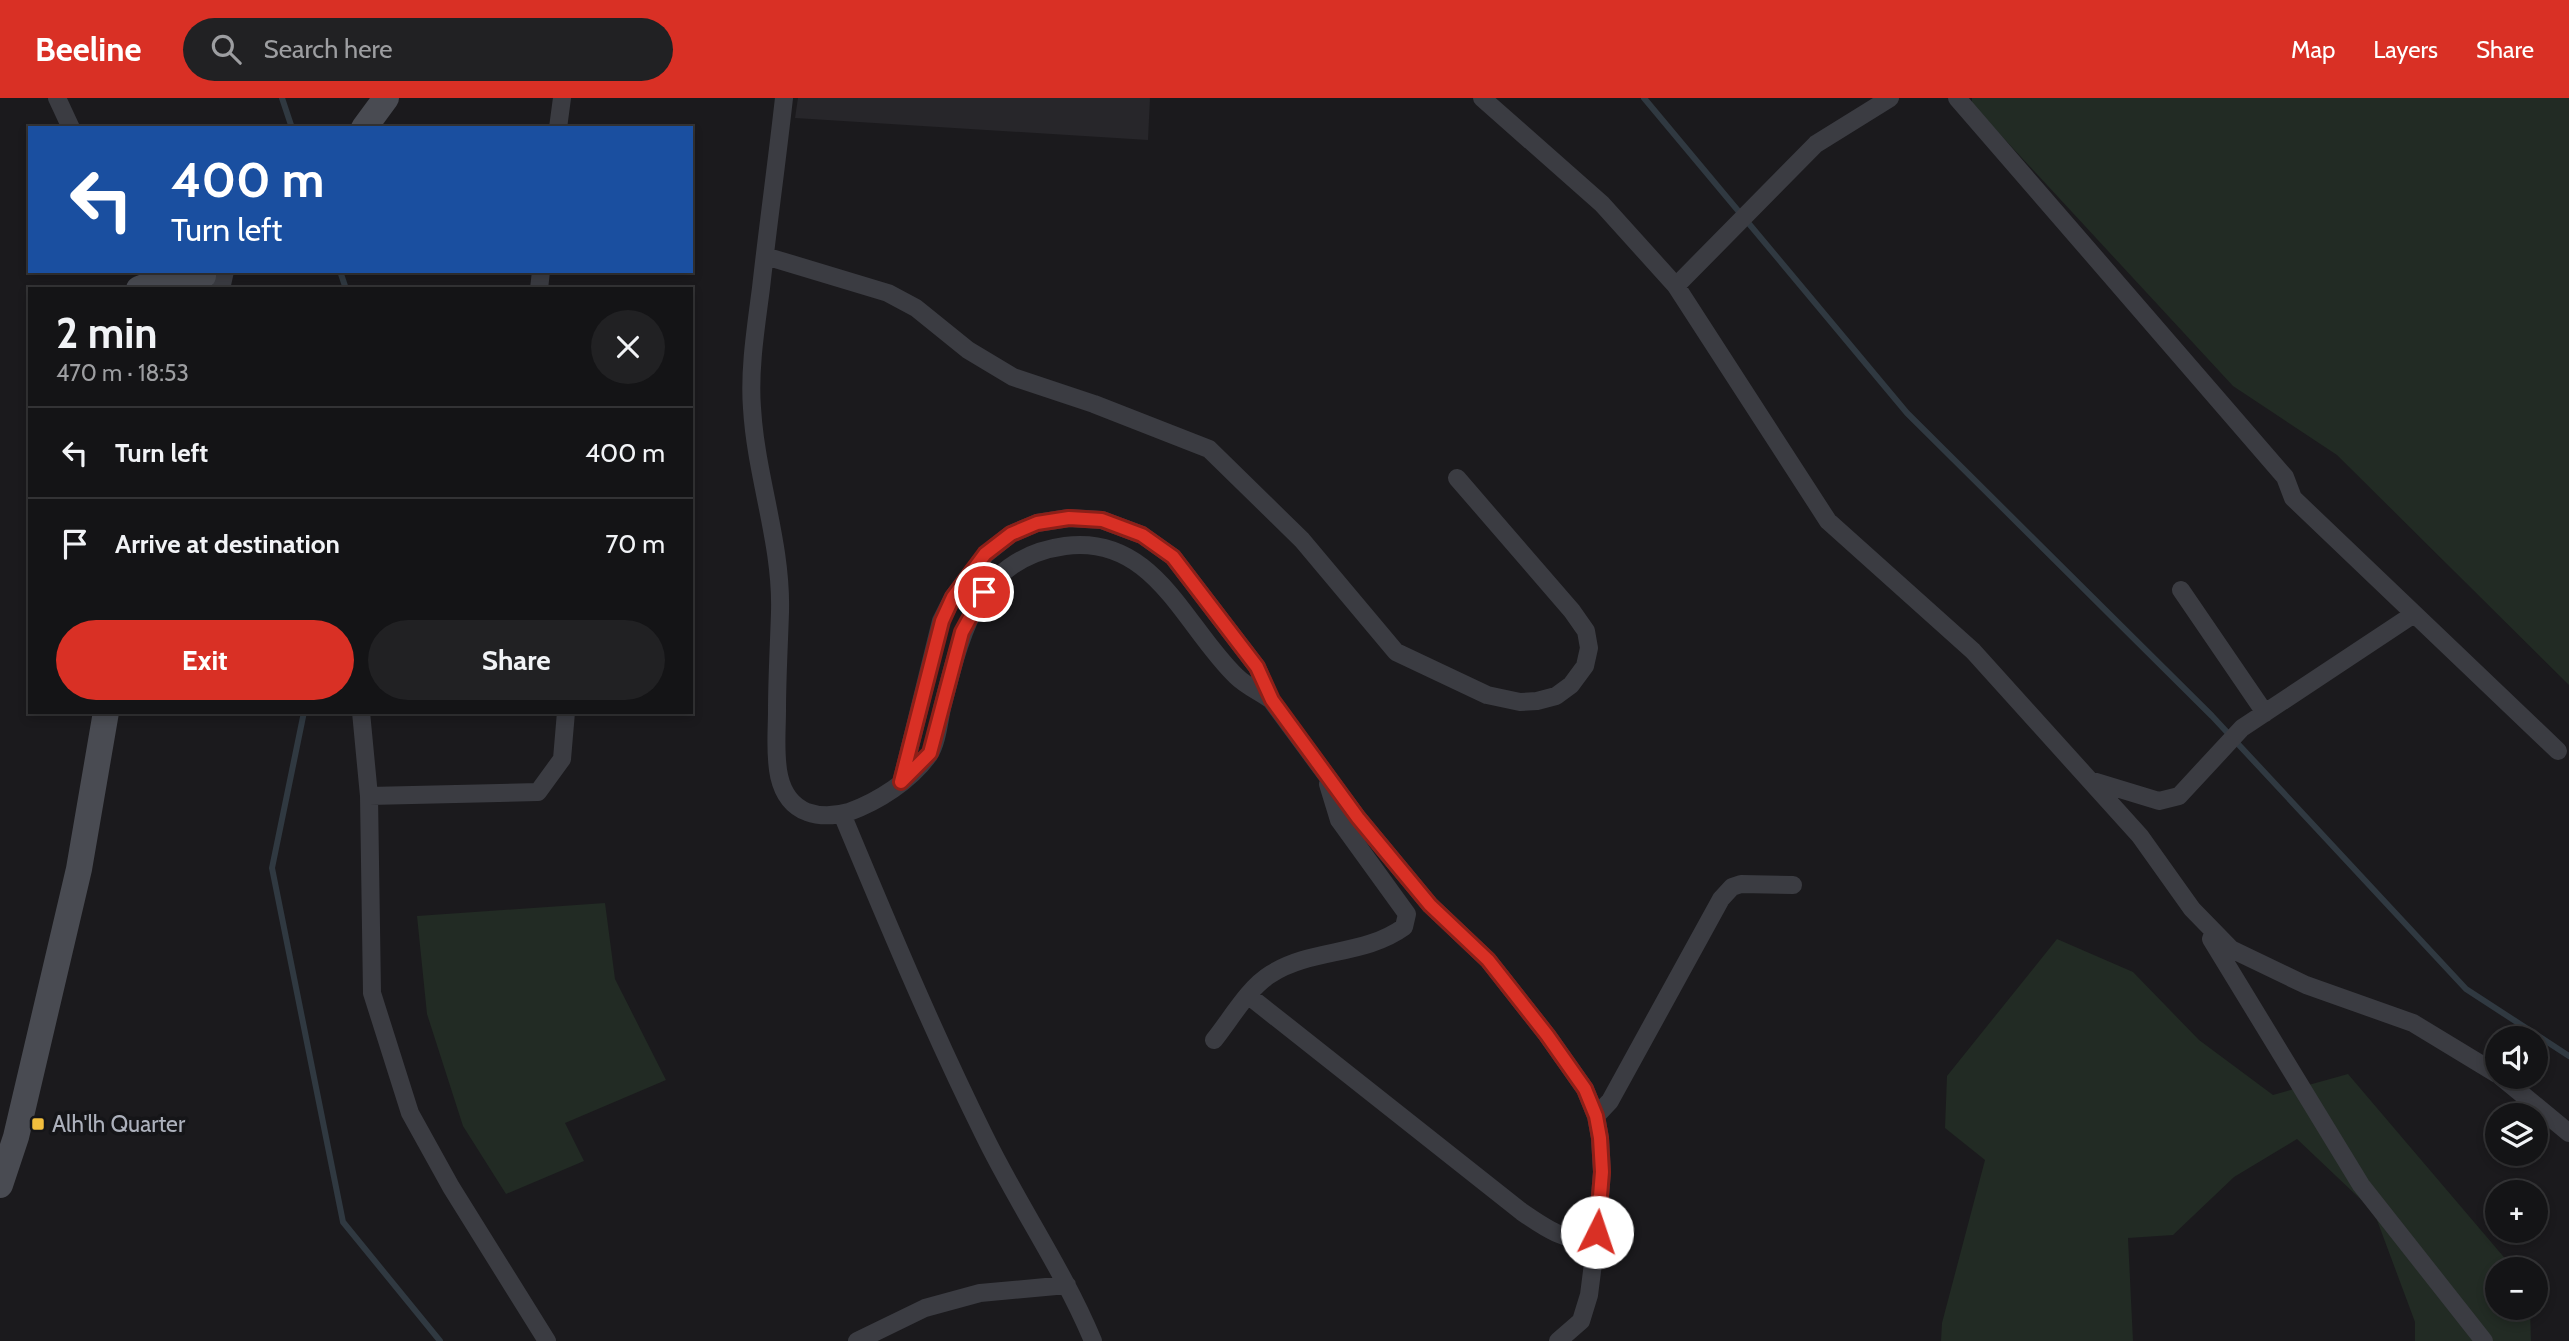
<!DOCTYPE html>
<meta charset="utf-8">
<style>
:root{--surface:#141416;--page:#212123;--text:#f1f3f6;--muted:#9d9ea1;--line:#333335;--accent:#d93025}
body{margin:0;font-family:Cabin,sans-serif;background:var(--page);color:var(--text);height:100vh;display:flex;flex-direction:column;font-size:26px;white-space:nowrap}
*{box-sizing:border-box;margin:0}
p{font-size:23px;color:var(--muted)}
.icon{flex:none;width:38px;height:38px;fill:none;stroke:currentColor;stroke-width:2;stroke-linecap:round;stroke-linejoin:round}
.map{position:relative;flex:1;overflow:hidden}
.sheet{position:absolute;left:28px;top:189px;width:665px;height:427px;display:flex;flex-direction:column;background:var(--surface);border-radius:0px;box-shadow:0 4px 10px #0003,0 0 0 2px var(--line)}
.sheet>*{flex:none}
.hud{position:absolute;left:28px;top:28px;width:665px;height:147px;border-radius:0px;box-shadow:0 4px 10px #0003,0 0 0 2px var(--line);background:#1a4fa0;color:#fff;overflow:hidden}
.controls{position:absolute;left:2485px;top:928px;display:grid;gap:14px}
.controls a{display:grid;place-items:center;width:63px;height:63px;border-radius:50%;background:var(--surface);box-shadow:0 4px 10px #0003,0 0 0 2px var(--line);font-size:35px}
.pin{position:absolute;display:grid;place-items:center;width:60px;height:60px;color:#fff;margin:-30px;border:4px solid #fff;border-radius:50%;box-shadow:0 2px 7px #0007}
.me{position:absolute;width:77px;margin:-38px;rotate:4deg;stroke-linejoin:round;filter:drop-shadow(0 0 5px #0008)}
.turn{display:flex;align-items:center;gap:24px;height:147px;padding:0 28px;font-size:32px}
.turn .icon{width:91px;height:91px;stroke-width:2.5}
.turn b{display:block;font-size:49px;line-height:60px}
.round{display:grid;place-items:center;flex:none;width:74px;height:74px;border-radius:37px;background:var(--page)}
.summary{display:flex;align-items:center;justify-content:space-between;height:119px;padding:0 28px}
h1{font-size:42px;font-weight:800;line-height:52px}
.cta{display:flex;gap:14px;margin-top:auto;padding:14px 28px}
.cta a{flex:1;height:80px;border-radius:42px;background:var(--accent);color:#fff;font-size:28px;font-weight:800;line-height:80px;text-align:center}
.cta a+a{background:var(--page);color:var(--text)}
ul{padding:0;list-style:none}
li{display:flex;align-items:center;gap:21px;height:91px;padding:0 28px;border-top:2px solid var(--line)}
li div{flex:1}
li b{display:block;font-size:26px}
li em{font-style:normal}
header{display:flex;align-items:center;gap:42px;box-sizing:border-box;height:98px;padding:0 35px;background:var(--accent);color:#fff}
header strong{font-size:33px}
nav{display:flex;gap:38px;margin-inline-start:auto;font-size:24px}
.search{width:490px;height:63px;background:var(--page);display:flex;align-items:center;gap:18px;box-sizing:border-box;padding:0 24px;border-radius:38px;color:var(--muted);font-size:26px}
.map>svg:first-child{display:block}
.built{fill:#27262a}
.green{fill:#222b24}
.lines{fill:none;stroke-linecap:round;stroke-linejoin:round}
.stream{stroke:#303941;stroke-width:6}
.street{stroke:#3b3c42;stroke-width:18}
.secondary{stroke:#494b52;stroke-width:26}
.route-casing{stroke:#8d1f18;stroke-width:18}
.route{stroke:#d93025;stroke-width:12}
.poi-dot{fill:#f2be3d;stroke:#151518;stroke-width:2.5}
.labels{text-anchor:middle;stroke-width:7;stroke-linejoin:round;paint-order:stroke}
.poi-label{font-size:23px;fill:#adb1bc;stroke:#151518;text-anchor:start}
</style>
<header>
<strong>Beeline</strong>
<div class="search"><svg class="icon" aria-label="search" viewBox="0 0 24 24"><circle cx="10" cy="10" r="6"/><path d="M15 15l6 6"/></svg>Search here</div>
<nav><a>Map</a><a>Layers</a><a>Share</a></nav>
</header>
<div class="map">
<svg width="2569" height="1243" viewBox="0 0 2569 1243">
<rect width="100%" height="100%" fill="#1b1a1d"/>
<!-- built -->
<path class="built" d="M798 0H1150L1148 42 795 20Z"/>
<!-- green -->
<path class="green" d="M1972 0H2569V587L2337 357 2233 288 1972 6Z
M605 805 615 881 666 982 565 1025 584 1063 506 1096 463 1028 427 916 417 818Z
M2057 841 2133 874 2199 942 2273 997 2348 976 2514 1171H2497V1209H2530L2531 1243H2415V1224L2374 1114 2297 1041 2234 1079 2173 1137 2128 1140 2133 1243H1941L1942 1225 1985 1062 1945 1030 1947 978Z"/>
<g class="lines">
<!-- stream -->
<path class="stream" d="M282 0 292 30
M1644 0 1907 315 2212 618 2466 891 2569 958
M340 173 346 191
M304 614 272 770 343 1124 440 1243"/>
<!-- street -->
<path class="street" d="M57 0 71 30
M784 0C777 63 768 127 761 190 756 229 749 271 752 310 756 379 782 445 780 514 779 547 777 580 777 613 777 647 769 699 807 714 821 719 835 718 849 714 879 703 910 683 929 657 937 645 939 624 942 610 961 537 976 460 1065 448 1154 436 1184 528 1236 578 1246 588 1260 594 1271 602
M1482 0 1602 106 1676 188 1828 423 1973 553 2140 738 2192 811 2231 851 2306 887 2413 925 2497 976
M1957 0 2285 379 2293 400 2558 653
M558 30 562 0
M765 158 888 195 916 210 968 252 1013 279 1094 306 1209 351 1302 442 1396 554 1487 597 1520 604 1537 603 1556 598 1571 587 1585 568 1589 550 1586 533 1572 513 1457 380
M1676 188 1816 46 1890 0
M221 191 225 173
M539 191 541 173
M2181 492 2265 615
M361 614 369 698 372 895 410 1015 451 1089 547 1243
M902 681 941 523 953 499 986 456 1011 436 1037 425 1069 420 1102 422 1142 437 1173 459 1257 569 1271 602 1358 720 1430 807 1488 862 1547 937 1585 991 1596 1018 1600 1040 1602 1074 1597 1134 1589 1197 1581 1223 1558 1243
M2090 682 2159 703 2179 698 2242 630 2414 516
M369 698 538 694 562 661 566 614
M842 716C887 824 932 932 984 1037 1018 1107 1063 1171 1093 1243
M2211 841 2361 1087 2484 1243
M1249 898 1522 1114C1548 1132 1563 1142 1596 1144
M1214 942C1231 921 1248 890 1271 876 1312 850 1364 858 1404 829L1407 816 1339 722 1328 686
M2500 978 2569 1035
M1596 1018 1610 1003 1721 801 1732 789 1741 786 1793 787
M857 1243 925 1210 980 1195 1067 1187"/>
<!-- secondary -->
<path class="secondary" d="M364 30 386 0
M170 189 203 178
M139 191 155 185 173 191
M0 1087 16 1039 79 771 106 614"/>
</g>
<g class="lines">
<!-- route casing -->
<g class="route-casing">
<path id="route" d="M984 494 962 534 930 655 901 684 942 523 953 499 985 456 1011 436 1037 425 1069 420 1102 422 1142 437 1173 459 1257 569 1272 602 1358 720 1430 807 1488 862 1547 937 1585 991 1596 1018 1600 1040 1602 1074 1597 1134"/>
</g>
<!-- route -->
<use href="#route" class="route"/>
</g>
<!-- markers -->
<rect class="poi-dot" x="31" y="1019" width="14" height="14" rx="3.5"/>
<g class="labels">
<!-- poi labels -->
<g class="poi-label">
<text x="52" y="1034">Alh'lh Quarter</text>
</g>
</g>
</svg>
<div class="controls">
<a><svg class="icon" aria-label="sound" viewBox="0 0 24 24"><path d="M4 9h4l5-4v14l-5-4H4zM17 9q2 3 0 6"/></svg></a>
<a><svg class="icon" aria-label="layers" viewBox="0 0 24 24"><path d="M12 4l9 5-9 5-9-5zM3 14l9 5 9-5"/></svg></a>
<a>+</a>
<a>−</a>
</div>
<div class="pin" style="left:984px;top:494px;background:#d93025"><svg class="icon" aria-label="arrive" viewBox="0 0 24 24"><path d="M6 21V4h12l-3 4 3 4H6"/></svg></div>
<svg class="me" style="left:1597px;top:1134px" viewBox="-20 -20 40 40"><circle r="19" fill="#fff"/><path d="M0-13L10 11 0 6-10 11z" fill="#d93025"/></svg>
<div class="hud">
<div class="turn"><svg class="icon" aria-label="left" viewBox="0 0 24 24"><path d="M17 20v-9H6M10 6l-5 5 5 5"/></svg><div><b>400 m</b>Turn left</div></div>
</div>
<section class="sheet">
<div class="summary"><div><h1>2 min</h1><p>470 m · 18:53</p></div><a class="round"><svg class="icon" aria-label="close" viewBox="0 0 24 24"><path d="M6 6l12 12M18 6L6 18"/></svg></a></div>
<ul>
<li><svg class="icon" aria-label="left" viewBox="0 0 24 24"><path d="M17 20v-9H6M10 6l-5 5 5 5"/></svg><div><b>Turn left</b></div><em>400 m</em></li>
<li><svg class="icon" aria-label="arrive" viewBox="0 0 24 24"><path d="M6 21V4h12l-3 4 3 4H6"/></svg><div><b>Arrive at destination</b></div><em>70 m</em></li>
</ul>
<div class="cta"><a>Exit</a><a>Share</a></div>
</section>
</div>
